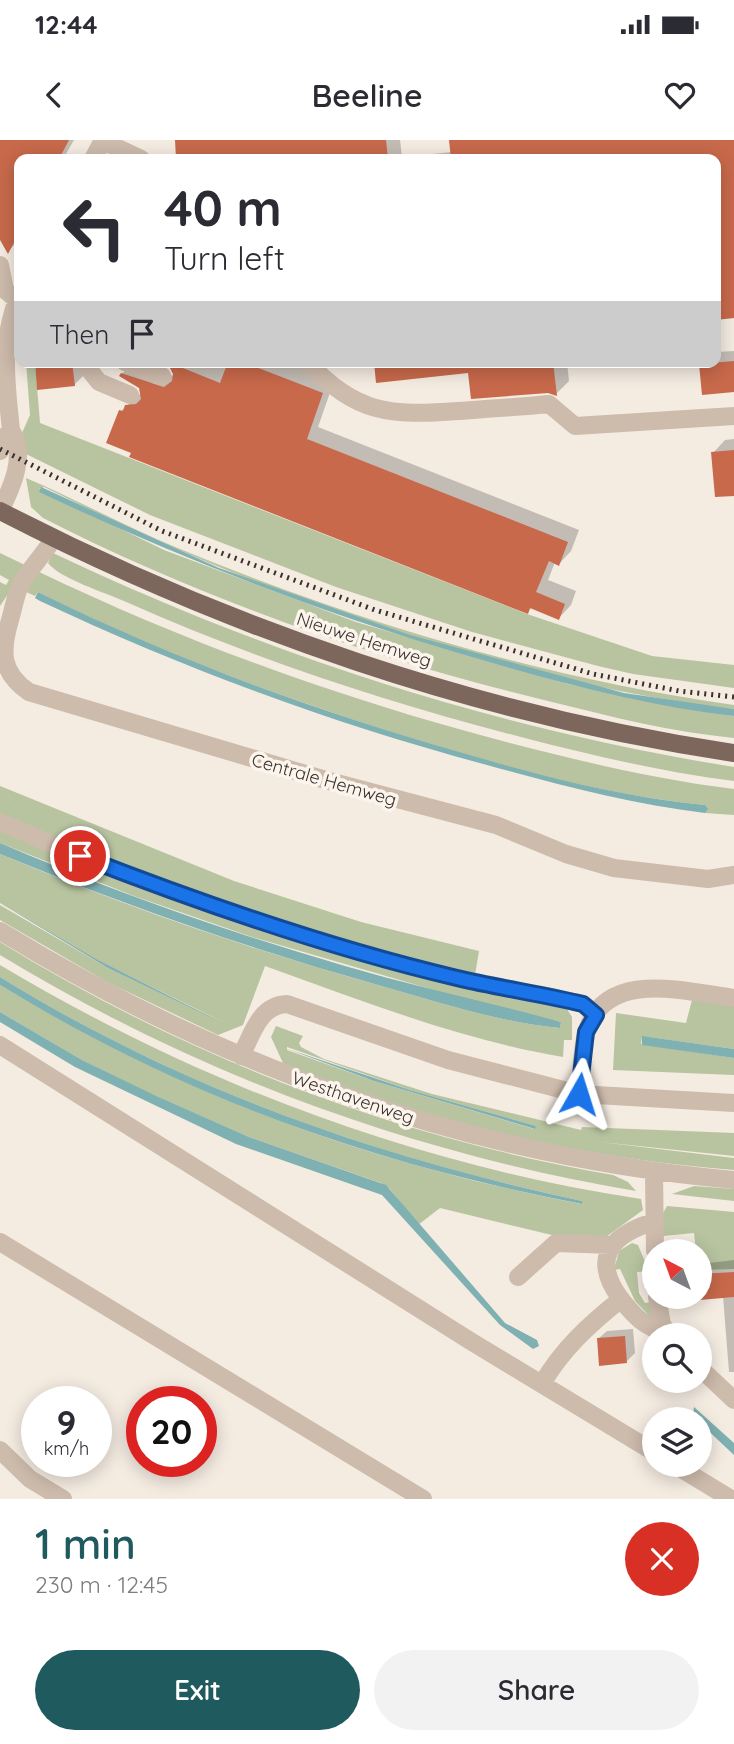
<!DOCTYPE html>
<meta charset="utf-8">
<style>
:root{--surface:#fff;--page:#f2f2f3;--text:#2b2b33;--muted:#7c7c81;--accent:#1f5a5e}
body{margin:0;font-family:Quicksand,sans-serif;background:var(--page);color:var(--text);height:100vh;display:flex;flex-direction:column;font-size:26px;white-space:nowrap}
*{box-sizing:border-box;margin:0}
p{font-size:23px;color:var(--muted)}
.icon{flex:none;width:38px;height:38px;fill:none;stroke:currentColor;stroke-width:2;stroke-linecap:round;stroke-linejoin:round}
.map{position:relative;height:1359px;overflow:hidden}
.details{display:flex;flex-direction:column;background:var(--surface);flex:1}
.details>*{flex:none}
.top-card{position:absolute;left:14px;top:14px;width:707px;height:214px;border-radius:14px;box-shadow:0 4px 18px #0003;background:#fff;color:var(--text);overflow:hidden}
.needle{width:46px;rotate:319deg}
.tools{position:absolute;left:642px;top:1099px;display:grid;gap:14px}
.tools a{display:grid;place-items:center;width:70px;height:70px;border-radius:50%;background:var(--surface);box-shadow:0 4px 18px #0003;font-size:35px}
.speed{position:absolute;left:21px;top:1246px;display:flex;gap:14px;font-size:35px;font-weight:700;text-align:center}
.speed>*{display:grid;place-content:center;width:91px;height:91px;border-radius:50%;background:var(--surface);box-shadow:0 4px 18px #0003;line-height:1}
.speed small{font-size:18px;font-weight:400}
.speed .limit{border:10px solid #d22;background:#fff;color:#111}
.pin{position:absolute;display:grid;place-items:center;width:60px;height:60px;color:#fff;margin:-30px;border:4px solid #fff;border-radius:50%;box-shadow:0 2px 7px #0007}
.me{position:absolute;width:77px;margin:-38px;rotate:6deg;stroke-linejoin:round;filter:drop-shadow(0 0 5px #0008)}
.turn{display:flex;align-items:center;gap:24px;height:147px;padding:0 35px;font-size:32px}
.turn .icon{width:91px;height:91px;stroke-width:2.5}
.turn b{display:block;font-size:49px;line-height:60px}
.then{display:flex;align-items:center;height:66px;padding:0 35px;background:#0003;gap:14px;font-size:26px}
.round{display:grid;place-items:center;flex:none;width:74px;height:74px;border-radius:37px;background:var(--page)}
.overview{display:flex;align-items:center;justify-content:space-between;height:119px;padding:0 35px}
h1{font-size:42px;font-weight:600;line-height:52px;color:var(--accent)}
.primary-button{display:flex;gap:14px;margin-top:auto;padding:14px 35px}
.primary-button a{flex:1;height:80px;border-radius:42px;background:var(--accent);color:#fff;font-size:28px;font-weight:600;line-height:80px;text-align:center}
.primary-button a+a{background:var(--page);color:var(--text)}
.status{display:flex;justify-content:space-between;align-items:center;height:49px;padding:0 35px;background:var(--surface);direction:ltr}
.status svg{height:19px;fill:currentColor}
header{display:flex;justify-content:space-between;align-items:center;height:91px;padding:0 35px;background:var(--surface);font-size:32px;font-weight:600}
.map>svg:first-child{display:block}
.green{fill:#b8c4a0;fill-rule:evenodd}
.water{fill:#7fb0b2}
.shadow{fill:#0003;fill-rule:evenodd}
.building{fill:#c8694b}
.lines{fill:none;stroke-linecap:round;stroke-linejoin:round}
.minor{stroke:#cdbbac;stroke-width:18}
.major{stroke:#7d675c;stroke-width:18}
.rail{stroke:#3b302b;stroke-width:5;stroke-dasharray:2 5;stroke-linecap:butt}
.route-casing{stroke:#114b97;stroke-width:18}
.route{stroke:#1a73e8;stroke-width:12}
.labels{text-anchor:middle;stroke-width:7;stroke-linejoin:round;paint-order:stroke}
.street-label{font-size:18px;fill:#3b302b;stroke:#fbf5ee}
</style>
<div class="status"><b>12:44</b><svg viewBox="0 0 49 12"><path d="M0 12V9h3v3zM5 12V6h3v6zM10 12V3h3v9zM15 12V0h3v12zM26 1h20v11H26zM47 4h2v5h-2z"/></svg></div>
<header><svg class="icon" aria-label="back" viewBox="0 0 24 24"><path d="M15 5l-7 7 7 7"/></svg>Beeline<svg class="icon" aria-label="heart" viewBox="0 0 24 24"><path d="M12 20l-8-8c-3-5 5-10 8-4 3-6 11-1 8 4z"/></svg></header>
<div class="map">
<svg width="734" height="1359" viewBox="0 0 734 1359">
<rect width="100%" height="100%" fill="#f4ebe1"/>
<!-- green -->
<path class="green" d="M26 222H35L40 283 527 474 652 516 734 525V548L633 534 598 526 472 492 336 447 150 375 24 313 22 293 30 275Z
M26 338C78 360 128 388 180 409 358 482 543 538 734 565V569C497 541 257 453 44 347L39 349 164 410 356 482 568 544 640 560 734 576V598C672 592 612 577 552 562 376 520 204 460 43 378L31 367Z
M0 413 27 426 0 466V442L6 445 9 440 0 435Z
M53 413C270 516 497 589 734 627V641C662 632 590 615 521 597 385 562 252 518 124 461 106 453 59 438 48 423Z
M37 431C189 504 348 561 510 603 584 622 659 640 734 649V675L705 673V665C595 654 485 622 379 588 263 550 147 508 38 452L35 456 24 451Z
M0 646 234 741 361 782 479 811 475 835 346 803 144 734 0 674Z
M0 688 79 722 567 869 572 877V900H564L563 917C461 900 363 861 265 826L243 885 218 895 107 842 0 780V765L108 828 225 883 95 819 0 763V714C123 766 250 809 378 845 438 862 498 882 560 888L561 882 451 855 252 797 134 756 0 703Z
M0 802C189 918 394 997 613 1035L628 1042 636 1051C410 1013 196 934 0 815Z
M0 825C198 943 412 1024 641 1059L643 1070 603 1099 581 1102 440 1068 418 1085 390 1049 381 1043 249 997 144 951 82 920 0 872V845C189 958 365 1022 581 1064L582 1061C375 1017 180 948 0 837Z
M692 860 734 865V909L648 897H642L641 904 734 918V935L613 930 616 873 686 883Z
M276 886 303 896 299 903 301 907 324 919 432 954 581 990 582 987 734 993V1016L600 1002 734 1018V1030C581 1018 426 982 283 923L271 897ZM287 907 410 950 536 986 534 989 374 941 287 910Z
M694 1046 734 1049V1061L672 1054Z
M667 1066 734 1072V1129L700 1130V1111H696L694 1093 663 1096 662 1075Z
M632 1103 638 1105 649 1131 637 1132 639 1153 645 1163 651 1162 654 1181 635 1161 620 1129 614 1130 619 1111Z"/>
<!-- water -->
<path class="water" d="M41 347 219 428 410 495 624 553 734 569V576C639 565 546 539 455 512 311 469 175 416 39 352Z
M38 452C175 520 319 572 466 614 544 637 624 657 705 665L708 669 705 673C631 664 559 645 487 625 333 584 185 529 40 461L35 458Z
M0 703C112 751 228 792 345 826 416 847 489 862 561 882L560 888C498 882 438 862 378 845 250 809 124 765 0 714Z
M0 763 96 819 225 884 108 828Z
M0 837C182 949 373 1016 582 1061V1064C370 1023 185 958 0 845Z
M0 872 82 920 154 955 249 997 386 1045 505 1183 537 1200 539 1206 533 1209 500 1185 382 1055 236 1004 75 927 0 882Z
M642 896 734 909V918L642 905Z
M285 908 410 950 536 986 535 989 374 941Z
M694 1267 734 1303V1315L700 1283V1279L693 1274Z"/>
<!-- shadow -->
<path class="shadow" d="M0 0H74L63 19H19V100L8 111 0 96Z
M176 0H400L402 17 452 12 451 0H734V176L716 178V19H178Z
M734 211V250L701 225 716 222V212Z
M37 222H85L87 232 74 245Z
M133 222 174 236 172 227 160 222H211L227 229 230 222H287L334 241 318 287 579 390 571 411 559 424 555 422 548 440 576 451 571 465 559 478 532 467 528 472 133 312 121 271 141 253 140 247 122 234ZM152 243 167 248 152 246Z
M375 222H567L569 241 556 254 470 232Z
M734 299V354L713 313 725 300Z
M734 1120V1232H729L723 1156 690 1159V1157H700V1131L709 1123Z
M633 1189 635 1213 627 1221 598 1199 607 1191Z"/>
<!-- building -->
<path class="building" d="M0 0H69L59 19H19V93L8 114 0 100Z
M175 0H386L388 19H176Z
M449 0H734V178L716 180V19H451Z
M734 221V252L702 255 699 224Z
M35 222H72L75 246 37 250Z
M158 222H168L220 243 228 222H243L323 253 307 299 568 402 559 426 549 421 536 452 565 464 559 480 530 468 528 474 129 317 131 313 106 303 119 270 123 271 125 265 136 264 141 259 139 248 119 236 121 233 164 247 172 241 173 234 170 228Z
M374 222H553L557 256 548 253 471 259 468 233 376 243Z
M734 310V356L715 357 711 312Z
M734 1132V1157L700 1160V1134Z
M625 1196 627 1223 599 1226 597 1198Z"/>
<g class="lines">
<!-- minor -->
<path class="minor" d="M103 1 141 19
M93 19 103 0
M0 125 5 150 17 160
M83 222 99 242 130 255
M125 222 162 236
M308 222C356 274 390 276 458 271 488 269 519 267 549 264L575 286 734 276
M0 311 4 298 11 290
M0 371C12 347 27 315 11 290 6 243 0 199 19 156
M53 399C43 416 28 430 19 448 15 458 13 470 10 480 1 511 0 532 29 552L329 641 496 685 566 714 614 728 708 739 734 735
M0 682C147 747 302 801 458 838 499 848 542 854 583 864L596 875
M0 791C224 928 472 1017 734 1040
M0 905 472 1202 654 1312
M241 916C252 895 259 865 287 864L448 920 579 954 734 963
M579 954C582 935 581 913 586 894 603 827 687 852 734 858
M654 1032 655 1111
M653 1082C611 1095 591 1118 620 1158 634 1176 645 1188 668 1193
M0 1102 423 1359
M654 1135V1147
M518 1137 556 1103 612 1105
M657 1157 662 1184 669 1195
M700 1228 734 1260
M542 1244C562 1209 590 1184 621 1159
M0 1310 30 1339 63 1359
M675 1325 731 1359"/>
<!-- major -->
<path class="major" d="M0 371C229 489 479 575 734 613"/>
<!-- rail -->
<path class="rail" d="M0 309 162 391 375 470 593 534 679 551 734 557"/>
</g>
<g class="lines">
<!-- route casing -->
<g class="route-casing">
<path id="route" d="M80 716C203 764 329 808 457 838 499 848 541 854 583 864L596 875 586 892 579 954"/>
</g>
<!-- route -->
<use href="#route" class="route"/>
</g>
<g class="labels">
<!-- street labels -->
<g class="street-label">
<text transform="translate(364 500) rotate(18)" y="6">Nieuwe Hemweg</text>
<text transform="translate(324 640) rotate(16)" y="6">Centrale Hemweg</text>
<text transform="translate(353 958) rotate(19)" y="6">Westhavenweg</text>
</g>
</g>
</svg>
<div class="tools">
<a><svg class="needle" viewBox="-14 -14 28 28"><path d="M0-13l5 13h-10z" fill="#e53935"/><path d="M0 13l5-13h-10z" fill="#7c7c81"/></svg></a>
<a><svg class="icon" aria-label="search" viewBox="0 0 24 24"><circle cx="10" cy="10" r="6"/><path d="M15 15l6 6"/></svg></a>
<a><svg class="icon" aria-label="layers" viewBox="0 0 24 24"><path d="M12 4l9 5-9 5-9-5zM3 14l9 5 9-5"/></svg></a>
</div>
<div class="speed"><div>9<small>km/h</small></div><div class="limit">20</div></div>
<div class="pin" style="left:80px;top:716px;background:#d93025"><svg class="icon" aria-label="arrive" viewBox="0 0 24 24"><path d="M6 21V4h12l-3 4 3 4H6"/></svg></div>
<svg class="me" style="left:579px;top:954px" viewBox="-20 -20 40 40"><path d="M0-17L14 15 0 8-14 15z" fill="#1a73e8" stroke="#fff" stroke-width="4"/></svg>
<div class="top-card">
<div class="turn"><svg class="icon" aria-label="left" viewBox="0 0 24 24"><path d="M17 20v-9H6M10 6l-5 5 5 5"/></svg><div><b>40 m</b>Turn left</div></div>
<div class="then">Then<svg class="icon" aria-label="arrive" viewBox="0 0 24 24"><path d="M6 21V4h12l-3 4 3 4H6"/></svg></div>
</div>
</div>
<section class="details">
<div class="overview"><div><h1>1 min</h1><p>230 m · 12:45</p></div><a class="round" style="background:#d93025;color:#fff"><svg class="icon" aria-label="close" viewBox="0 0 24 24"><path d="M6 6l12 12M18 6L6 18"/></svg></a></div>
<div class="primary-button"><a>Exit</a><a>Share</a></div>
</section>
